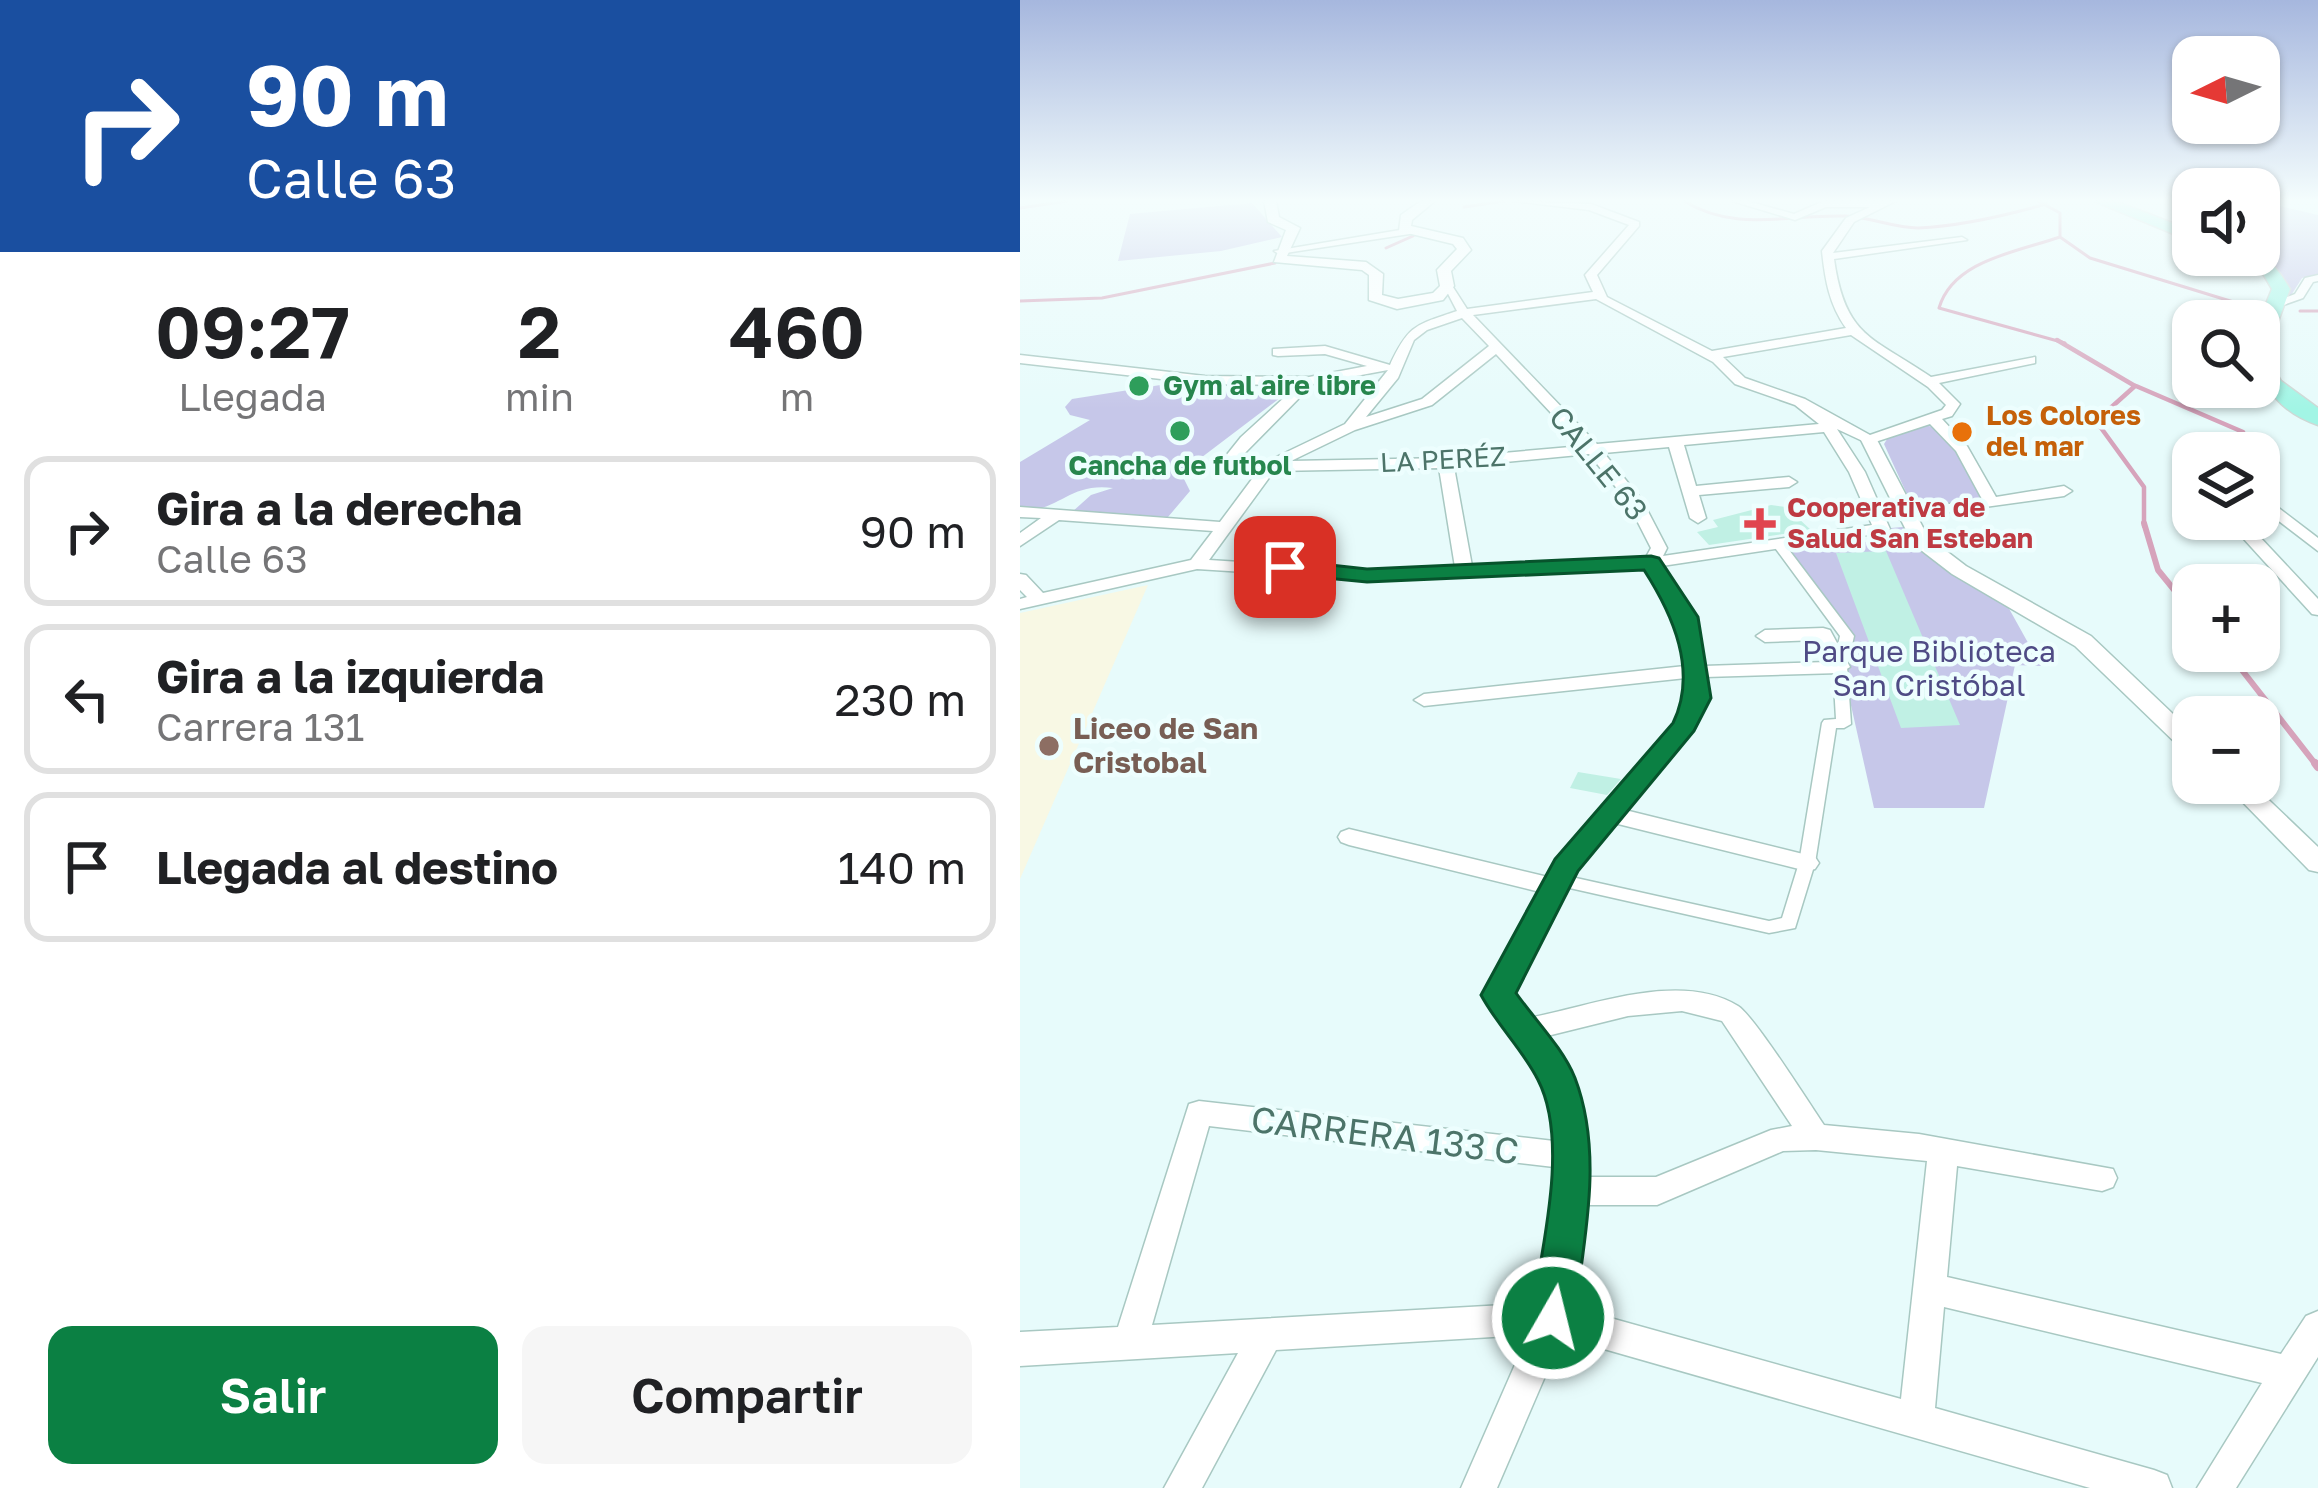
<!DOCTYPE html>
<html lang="es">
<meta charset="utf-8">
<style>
:root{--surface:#fff;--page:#f6f6f6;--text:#202124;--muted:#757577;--line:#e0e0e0;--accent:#0b8043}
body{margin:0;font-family:"Golos Text",sans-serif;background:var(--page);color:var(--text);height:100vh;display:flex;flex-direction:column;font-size:45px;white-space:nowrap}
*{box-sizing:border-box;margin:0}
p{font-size:39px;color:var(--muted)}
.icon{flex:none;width:66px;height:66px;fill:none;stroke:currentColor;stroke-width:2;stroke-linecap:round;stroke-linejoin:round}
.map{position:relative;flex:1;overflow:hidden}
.side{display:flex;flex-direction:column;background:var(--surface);width:1020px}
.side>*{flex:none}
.guide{background:#1a4fa0;color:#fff;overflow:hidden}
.needle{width:78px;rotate:265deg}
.tools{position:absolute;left:1152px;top:36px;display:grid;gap:24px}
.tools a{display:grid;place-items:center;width:108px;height:108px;border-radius:24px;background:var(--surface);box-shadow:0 3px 9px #0004;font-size:60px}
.pin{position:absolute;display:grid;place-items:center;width:102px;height:102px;color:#fff;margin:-51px;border-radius:24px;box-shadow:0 6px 18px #0006}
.me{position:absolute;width:132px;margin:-66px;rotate:8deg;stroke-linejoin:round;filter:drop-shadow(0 0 9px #0008)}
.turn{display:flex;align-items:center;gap:42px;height:252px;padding:0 48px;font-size:54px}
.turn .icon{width:156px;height:156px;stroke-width:2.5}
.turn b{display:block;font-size:84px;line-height:102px}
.eta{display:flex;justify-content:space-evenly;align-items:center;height:204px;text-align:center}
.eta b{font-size:72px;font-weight:600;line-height:84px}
.action{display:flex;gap:24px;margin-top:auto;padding:24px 48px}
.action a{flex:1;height:138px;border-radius:24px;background:var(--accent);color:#fff;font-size:48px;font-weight:600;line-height:138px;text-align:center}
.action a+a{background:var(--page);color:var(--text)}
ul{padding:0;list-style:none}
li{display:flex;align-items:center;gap:36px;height:150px;margin:0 24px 18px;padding:0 24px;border:6px solid var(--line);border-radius:24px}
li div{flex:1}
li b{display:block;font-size:45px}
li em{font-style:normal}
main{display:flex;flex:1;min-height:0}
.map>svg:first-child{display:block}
.education{fill:#f8f8e4}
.green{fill:#c6c7e9}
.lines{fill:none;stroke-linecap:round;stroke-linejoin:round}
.stream-far3{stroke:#d6a3bb;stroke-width:3}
.stream-far2{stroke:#d6a3bb;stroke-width:4.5}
.stream-far1{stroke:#d6a3bb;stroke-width:6}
.stream{stroke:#d6a3bb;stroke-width:8}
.building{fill:#c0f0e4}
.pedestrian-casing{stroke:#a8c8c2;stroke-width:3}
.minor-casing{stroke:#a8c8c2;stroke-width:3}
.tertiary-casing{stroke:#a8c8c2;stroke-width:3}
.secondary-casing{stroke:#a6cbc4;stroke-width:3}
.trunk-casing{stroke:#cdd8d5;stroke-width:3}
.pedestrian{fill:#fff;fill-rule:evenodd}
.minor{fill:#fff;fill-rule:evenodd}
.tertiary{fill:#fff;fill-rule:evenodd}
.secondary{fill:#fff;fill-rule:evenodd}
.trunk{fill:#a2f5e5;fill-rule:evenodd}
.route{fill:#0b8043;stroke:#07532c;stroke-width:3}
.leisure-dot{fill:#2e9e5b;stroke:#edfefe;stroke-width:4.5}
.food-dot{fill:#e8710a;stroke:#edfefe;stroke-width:4.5}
.health-dot{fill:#e0444e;stroke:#edfefe;stroke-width:4.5}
.education-dot{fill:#8d6e63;stroke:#edfefe;stroke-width:4.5}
.labels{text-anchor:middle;stroke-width:9;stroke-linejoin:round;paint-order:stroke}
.far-leisure-label{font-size:27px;font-weight:bold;fill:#27864d;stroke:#edfefe;text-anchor:start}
.far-food-label{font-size:27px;font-weight:bold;fill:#c56008;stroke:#edfefe;text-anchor:start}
.far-street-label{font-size:27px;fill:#4c7469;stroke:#edfefe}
.far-health-label{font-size:27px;font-weight:bold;fill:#be3a42;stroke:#edfefe;text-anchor:start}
.street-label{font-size:30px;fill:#4c7469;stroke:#edfefe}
.park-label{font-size:30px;fill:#4f4b85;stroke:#edfefe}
.education-label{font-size:30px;font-weight:bold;fill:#785e54;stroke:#edfefe;text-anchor:start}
.near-street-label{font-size:36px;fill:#4c7469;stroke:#edfefe}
</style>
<main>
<section class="side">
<div class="guide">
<div class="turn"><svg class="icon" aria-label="right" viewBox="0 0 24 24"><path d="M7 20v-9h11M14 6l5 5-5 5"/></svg><div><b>90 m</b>Calle 63</div></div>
</div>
<div class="eta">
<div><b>09:27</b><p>Llegada</p></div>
<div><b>2</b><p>min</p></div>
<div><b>460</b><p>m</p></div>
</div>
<ul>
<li><svg class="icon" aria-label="right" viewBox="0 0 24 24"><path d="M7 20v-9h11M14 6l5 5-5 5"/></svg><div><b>Gira a la derecha</b><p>Calle 63</p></div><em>90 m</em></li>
<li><svg class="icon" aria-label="left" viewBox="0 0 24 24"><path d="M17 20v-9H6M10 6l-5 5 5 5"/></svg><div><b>Gira a la izquierda</b><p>Carrera 131</p></div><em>230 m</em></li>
<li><svg class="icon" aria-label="arrive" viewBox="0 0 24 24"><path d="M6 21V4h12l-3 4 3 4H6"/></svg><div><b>Llegada al destino</b></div><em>140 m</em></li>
</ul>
<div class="action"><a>Salir</a><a>Compartir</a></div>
</section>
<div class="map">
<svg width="1298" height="1488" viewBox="0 0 1298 1488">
<rect width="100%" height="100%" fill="#e7fbfb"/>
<!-- education -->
<path class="education" d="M128 585 0 879V613Z"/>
<!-- green -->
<path class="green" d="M1239 201 1298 215V275L1282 278 1270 297 1261 273 1237 255Z
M232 203 262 237 201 251 98 261 110 214Z
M153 383 260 398 161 473 170 491 148 517 52 512 71 495 93 488C49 482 39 512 0 511V462L70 420 50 415 45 407 52 399Z
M904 425 923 429 967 496 916 507 890 501 864 444 869 436Z
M894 526 987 605 1021 666 995 665 964 808H854L824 674 831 637 772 552 874 538 871 528Z"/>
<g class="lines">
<!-- stream-far3 -->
<path class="stream-far3" d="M664 201C716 233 768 214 825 216 850 217 874 228 898 228 942 226 984 216 1026 204
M1018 201 1040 213V237C997 252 933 260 919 308L1045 343
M444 207 484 201
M0 208 47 201
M1040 237 1070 258 1220 304
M366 248 393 236
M0 301 82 298 255 263
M1280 311H1298"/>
<!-- stream-far2 -->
<path class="stream-far2" d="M1037 340 1115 386 1076 421 1124 487V526
M1116 386 1223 432"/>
<!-- stream-far1 -->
<path class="stream-far1" d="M1124 523 1138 570 1173 613
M1207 651 1297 766"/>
<!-- stream -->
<path class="stream" d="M1295 763 1298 767"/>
</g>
<!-- building -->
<path class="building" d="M751 505 766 507 791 530 689 545 677 532 698 527 693 520Z
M866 551 940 725 881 728 816 553Z
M558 772 601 779 587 795 550 788Z"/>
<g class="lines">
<!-- pedestrian casing -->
<g class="pedestrian-casing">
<path id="pedestrian" d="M759 541 763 542 834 636 827 667 831 724 824 728H816L795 863 775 928 749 933 532 884 529 880 532 876 538 874 749 921 762 918 779 863 802 723 804 720 816 719 813 667 820 636 753 545Z"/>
</g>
<!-- minor casing -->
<g class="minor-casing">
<path id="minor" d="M493 201 571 204 619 222V226L577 275 587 297 692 351 826 328C809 304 805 279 802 251L826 218 850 207H806L775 220 712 201H727L774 214 804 201H876L834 222 813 253 942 237 947 240 814 259C825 338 853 337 911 377L1015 357V363L919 383 940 404 932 416 922 419 947 446 976 497 1044 486 1052 491 1044 496 878 519 876 516 884 511 962 499 936 451 910 424 849 444 817 429 845 472 870 529 868 532 642 566 672 621 684 666 808 662 797 640 745 642 736 636 745 630 803 628 810 630 830 667 820 673 685 677C684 733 638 770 605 810L787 855 795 857 799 863 795 869 787 871 594 823 555 870 492 994 509 1018C569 1007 660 970 718 1006 734 1016 789 1103 804 1125L899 1134 1093 1169 1097 1178 1093 1187 1082 1191 937 1166 927 1277 1261 1354 1286 1316 1298 1311V1357L1216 1488H1177L1242 1383 924 1307 915 1408 1134 1470 1147 1475 1152 1488H1070L542 1337 477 1488H441L508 1335 256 1350 182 1488H144L218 1353 0 1366V1332L98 1327 169 1104 179 1101 534 1141C533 1074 495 1049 465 995L520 892 329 845 321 842 318 837 321 832 329 829 528 877 537 860 655 723 663 704 666 678 404 706 394 700 404 694 665 666 654 621 626 569 347 580 177 569 0 609V599L7 597 0 590V574L6 575 23 593 171 560 193 531 39 520 0 546V533L21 518 0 517V507L200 522 238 471 214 470 201 462 221 437 278 385 185 384 0 363V355L185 376 289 377 347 366 305 354 258 356 253 355V349L305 346 370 365C389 324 396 325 437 311L423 284H431L447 309 573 292 565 275 609 225 569 210ZM576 299 693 362 715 384 775 405 799 424 577 444 453 315ZM442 318 469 346 402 399 346 417 378 378 394 340 407 330ZM831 335 908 387 926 405 922 410 850 435 785 399 725 378 703 357ZM476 354 562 446 426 458 271 461 335 430 412 405ZM368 370 325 424 246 462 218 460 293 384ZM804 432 829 472 852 525 643 556 647 548 622 500 584 453 649 447 670 518 678 523 686 518 679 495 769 487 777 482 769 477 676 486 664 445ZM569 454 607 501 631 548 625 559 452 566 434 467ZM419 468 435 567 347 570 189 560 254 471ZM662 1011 702 1021 772 1126 751 1130 636 1177H565C562 1115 561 1090 523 1037L608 1016ZM189 1126 534 1167 535 1191 519 1303 132 1325ZM796 1150 907 1161 881 1399 551 1307 564 1205H637L763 1151Z
M392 228 396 233 259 254 254 251Z
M1298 275V281L1293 282 1283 298 1258 307 1252 303 1275 294 1285 278Z
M1239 493 1298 538V551L1239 506Z
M1214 519 1224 520 1298 599V615L1292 614 1212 526 1210 523Z"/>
</g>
<!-- tertiary casing -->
<g class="tertiary-casing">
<path id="tertiary" d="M843 436 857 440 908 537 946 566 1071 636 1173 733V753L1164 751 1055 646 932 574 893 544 841 440Z
M1204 783H1231L1298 847V872L1289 870Z"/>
</g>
<!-- secondary casing -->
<g class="secondary-casing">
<path id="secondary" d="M244 201H256L259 217 280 228 267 256 346 262 363 274 362 295 378 299 413 293 420 286 417 270 437 249 433 244 379 231 381 215 401 201H415L392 220 391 226 443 238 451 250 431 271 434 286 423 300 377 309 349 300V275L342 270 254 262 266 230 248 222Z"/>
</g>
<!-- trunk casing -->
<g class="trunk-casing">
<path id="trunk" d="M1074 201H1095L1173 231V242Z
M1220 255C1248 255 1256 266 1270 289L1249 346 1239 352V321L1252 289 1242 272Z
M1239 354 1246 356 1261 381 1298 408V425C1265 414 1239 389 1239 354Z"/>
</g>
<!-- pedestrian -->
<use href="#pedestrian" class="pedestrian"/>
<!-- minor -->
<use href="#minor" class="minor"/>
<!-- tertiary -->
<use href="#tertiary" class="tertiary"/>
<!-- secondary -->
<use href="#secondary" class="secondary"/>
<!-- trunk -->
<use href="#trunk" class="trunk"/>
</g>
<!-- sky -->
<linearGradient id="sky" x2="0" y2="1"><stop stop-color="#a6b7de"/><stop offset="0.49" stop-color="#f4fdfd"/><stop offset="1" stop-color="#f4fdfd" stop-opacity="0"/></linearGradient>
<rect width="1298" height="409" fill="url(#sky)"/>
<!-- route -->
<path class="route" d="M631 556 639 558 678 617 691 698 674 731 558 871 496 993C515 1020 543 1048 555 1078 584 1154 564 1240 554 1318L548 1333 533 1339 518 1333 511 1318C521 1252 550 1142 518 1080 503 1050 477 1025 461 995L535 859 653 723C678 671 653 615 624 570L347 582 265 574 254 567 265 560 347 569Z"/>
<!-- markers -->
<g class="leisure-dot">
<circle cx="119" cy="386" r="12"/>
<circle cx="160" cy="431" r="12"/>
</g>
<circle class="food-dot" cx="942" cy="432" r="12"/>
<path class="health-dot" d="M734 506h12v12h12v12h-12v12h-12v-12h-12v-12h12z"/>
<circle class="education-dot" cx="29" cy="746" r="12"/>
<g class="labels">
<!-- far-leisure labels -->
<g class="far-leisure-label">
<text x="143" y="395">Gym al aire libre</text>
<text x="160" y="475" text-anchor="middle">Cancha de futbol</text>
</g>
<!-- far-food labels -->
<g class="far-food-label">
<text x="966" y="425">Los Colores<tspan x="966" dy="31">del mar</tspan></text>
</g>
<!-- far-street labels -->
<g class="far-street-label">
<text transform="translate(423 460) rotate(-3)" y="9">LA PERÉZ</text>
</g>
<!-- far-health labels -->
<g class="far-health-label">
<text x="767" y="517">Cooperativa de<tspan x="767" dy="31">Salud San Esteban</tspan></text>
</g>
<!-- street labels -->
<g class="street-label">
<text transform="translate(578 464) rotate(51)" y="10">CALLE 63</text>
</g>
<!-- park labels -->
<g class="park-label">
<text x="909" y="662">Parque Biblioteca<tspan x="909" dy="34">San Cristóbal</tspan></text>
</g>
<!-- education labels -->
<g class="education-label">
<text x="53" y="739">Liceo de San<tspan x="53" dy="34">Cristobal</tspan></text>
</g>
<!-- near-street labels -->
<g class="near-street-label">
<text transform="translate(365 1135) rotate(7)" y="13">CARRERA 133 C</text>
</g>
</g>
</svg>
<div class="tools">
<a><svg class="needle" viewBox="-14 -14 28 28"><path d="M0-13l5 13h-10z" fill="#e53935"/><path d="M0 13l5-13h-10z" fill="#757577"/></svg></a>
<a><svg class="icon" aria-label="sound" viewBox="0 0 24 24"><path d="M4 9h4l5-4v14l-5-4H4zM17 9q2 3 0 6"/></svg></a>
<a><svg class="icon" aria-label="search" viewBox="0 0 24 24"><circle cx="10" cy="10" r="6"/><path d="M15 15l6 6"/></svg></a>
<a><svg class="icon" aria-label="layers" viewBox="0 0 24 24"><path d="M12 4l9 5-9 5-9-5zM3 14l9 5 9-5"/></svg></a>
<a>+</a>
<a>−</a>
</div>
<div class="pin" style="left:265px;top:567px;background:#d93025"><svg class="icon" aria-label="arrive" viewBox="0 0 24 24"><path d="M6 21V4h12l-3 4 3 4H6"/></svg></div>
<svg class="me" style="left:533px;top:1318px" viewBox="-20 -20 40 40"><circle r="17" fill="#0b8043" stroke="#fff" stroke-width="3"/><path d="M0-11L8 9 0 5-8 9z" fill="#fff"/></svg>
</div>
</main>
